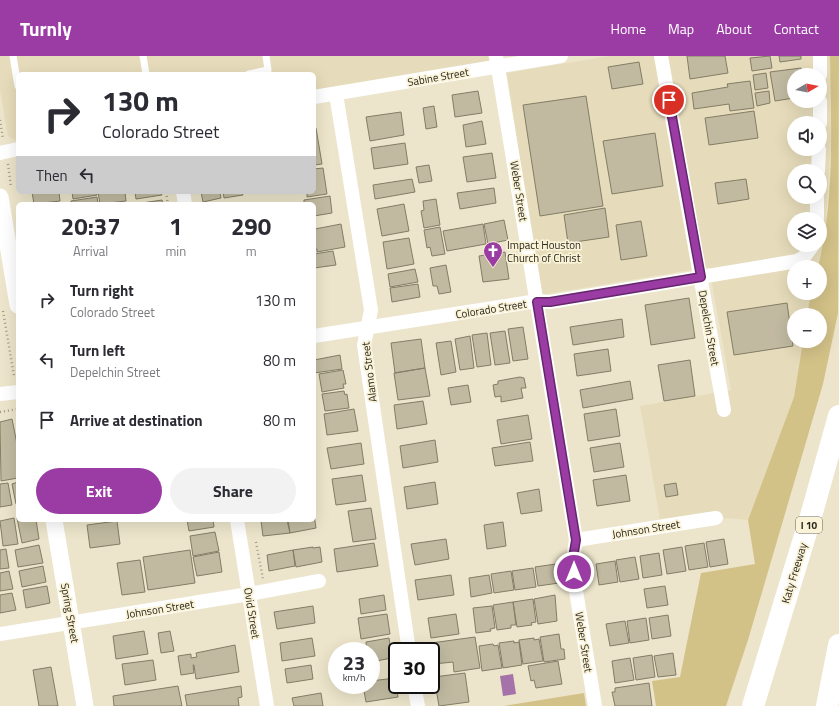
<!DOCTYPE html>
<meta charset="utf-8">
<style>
:root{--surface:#fff;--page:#f2f2f3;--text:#2b2b33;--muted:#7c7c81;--accent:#9b3ca5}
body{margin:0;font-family:"Titillium Web",sans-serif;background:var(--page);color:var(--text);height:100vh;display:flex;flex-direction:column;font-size:15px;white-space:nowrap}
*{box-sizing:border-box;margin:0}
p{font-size:13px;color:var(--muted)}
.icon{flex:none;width:22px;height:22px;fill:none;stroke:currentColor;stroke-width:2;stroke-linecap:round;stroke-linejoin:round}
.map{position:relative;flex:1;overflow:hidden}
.sheet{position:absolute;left:16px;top:146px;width:300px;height:320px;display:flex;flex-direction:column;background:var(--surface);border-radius:6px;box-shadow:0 4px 16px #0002}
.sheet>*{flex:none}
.top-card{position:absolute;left:16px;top:16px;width:300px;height:122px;border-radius:6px;box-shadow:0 4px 16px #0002;background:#fff;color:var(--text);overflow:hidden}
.needle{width:26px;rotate:81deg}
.tools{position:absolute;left:787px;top:12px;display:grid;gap:8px}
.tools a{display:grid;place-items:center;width:40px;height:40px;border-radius:50%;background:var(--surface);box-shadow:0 4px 16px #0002;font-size:20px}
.speed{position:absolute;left:328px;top:586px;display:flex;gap:8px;font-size:20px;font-weight:700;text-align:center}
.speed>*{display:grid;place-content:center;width:52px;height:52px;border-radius:50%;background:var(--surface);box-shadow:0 4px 16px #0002;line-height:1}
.speed small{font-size:10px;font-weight:400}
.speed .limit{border:2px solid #111;border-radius:6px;background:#fff;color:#111}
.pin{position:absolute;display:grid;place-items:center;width:34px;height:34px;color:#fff;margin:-17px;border:2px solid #fff;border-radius:50%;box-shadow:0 1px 4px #0007}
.me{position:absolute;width:44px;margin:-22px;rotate:0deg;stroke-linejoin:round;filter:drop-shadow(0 0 3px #0008)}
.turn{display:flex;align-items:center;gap:14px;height:84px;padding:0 20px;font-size:18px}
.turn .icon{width:52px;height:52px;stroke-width:2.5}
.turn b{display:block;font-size:28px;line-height:34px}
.then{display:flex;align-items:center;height:38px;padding:0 20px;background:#0003;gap:8px;font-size:15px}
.eta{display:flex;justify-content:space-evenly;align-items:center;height:68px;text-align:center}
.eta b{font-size:24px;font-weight:700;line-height:28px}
.primary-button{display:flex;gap:8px;margin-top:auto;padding:8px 20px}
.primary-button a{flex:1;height:46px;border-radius:24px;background:var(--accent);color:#fff;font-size:16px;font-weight:700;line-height:46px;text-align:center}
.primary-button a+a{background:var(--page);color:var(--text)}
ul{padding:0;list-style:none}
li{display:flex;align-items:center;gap:12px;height:60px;padding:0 20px}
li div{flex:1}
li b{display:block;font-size:15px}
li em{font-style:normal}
header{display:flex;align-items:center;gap:24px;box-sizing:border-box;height:56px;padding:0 20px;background:var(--accent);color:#fff}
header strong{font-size:19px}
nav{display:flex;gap:22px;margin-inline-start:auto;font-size:14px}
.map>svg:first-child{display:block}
.built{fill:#e6dcbb;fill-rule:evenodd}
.green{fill:#d3c288}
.water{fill:#a572a9}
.building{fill:#c1baa1;stroke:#847d66}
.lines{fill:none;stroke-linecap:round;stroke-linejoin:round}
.path{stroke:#a29c88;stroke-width:2.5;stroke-dasharray:1 3;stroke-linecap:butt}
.service{stroke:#fff;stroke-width:7}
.minor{stroke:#fff;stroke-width:14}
.tertiary{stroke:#fff;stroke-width:17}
.motorway{stroke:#fff;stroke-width:22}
.route-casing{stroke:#65276b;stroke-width:10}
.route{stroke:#9b3ca5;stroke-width:7}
.labels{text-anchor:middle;stroke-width:3.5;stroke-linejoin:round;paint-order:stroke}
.shield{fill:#faf3d8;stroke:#686454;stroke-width:1}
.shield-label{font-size:10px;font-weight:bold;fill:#29261c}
.street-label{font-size:11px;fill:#29261c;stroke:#faf3d8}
.poi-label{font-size:11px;fill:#29261c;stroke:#faf3d8;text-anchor:start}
</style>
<header>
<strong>Turnly</strong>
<nav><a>Home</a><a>Map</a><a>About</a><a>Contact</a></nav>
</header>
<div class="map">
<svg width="839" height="650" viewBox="0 0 839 650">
<rect width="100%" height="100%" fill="#ece5cb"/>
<!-- built -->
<path class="built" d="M0 0H488L489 6 314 35V18H18L17 85 8 80 0 35Z
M609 0H830L831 85 825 181 818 211H794V237H811L807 259H794V285H803L794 341 748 464 724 462 707 456 660 463 640 350 731 334 709 211 540 239 507 17ZM794 19H820V45H794ZM794 67H820V93H794ZM794 115H820V141H794ZM794 163H820V189H794Z"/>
<!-- green -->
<path class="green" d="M830 0H839L838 257 823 328 748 584 726 650H656L652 625 680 621 701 517 755 508 748 464 794 341 803 285H820V259H807L811 237H820V211H818C835 143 831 70 830 0Z
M584 637 586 650H504Z"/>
<!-- water -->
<path class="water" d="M513 618 516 638 503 640 500 620Z"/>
<!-- building -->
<path class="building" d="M687 0H725L728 17 690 23Z
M770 0 772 12 752 15 750 2Z
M779 0H801V3L780 6Z
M639 6 643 28 612 33 608 11Z
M801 12 802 19H794V42L775 45 770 16Z
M766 17 768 32 755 34 753 19Z
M750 25 754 52 730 55 729 48 694 53 692 37 728 31 727 28Z
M478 35 482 57 455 61 452 39Z
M769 35 770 47 757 50 755 37Z
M586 40 603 150 540 160 523 49Z
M434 50 437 71 426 73 423 52Z
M754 55 758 82 709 89 705 62Z
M401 56 404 79 370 85 366 61Z
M482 65 486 88 466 91 463 69Z
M314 72H316L322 108 314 109Z
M655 77 663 130 612 138 603 85Z
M405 87 408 108 374 113 371 92Z
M492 97 496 122 467 126 463 101Z
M429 109 432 125 419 127 416 111Z
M323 112 327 138 307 141V136H314V113Z
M412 123 415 136 375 143 373 129Z
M746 123 749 143 718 148 715 127Z
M494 132 496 147 460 153 457 137Z
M32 136H59L60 145 34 148Z
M72 136H96L97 139 73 143Z
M98 136H125L126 145 100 148Z
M135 136H161L162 139 136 143Z
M201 136H220L221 142 203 146Z
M223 136H242L243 139 224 142Z
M330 140 332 157 314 160V148H304V144Z
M97 141 98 148H71V145Z
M436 143 440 169 424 172 421 155 424 154 423 145Z
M162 144 163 148H135Z
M404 148 409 175 382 180 377 153Z
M605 152 609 181 568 187 564 159Z
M504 164 508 184 488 188 484 168Z
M641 165 647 200 621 204 616 169Z
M341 168 345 191 317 196V193L314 194 315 173Z
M483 168 486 188 447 195 443 175Z
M440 171 445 198 432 200 430 191 427 192 424 174Z
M409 182 414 208 387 213 383 186Z
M333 195 336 209 314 212V198Z
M505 196 509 223 483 226 479 200Z
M446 209 451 236 439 238 437 230H433L430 212Z
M415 213 418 226 390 231 388 218Z
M418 228 420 241 392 246 390 232Z
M689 242 695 282 651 289 645 249Z
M787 247 793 290 734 299 727 256Z
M622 263 624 281 573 289 570 271Z
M523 271 528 303 513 305 508 273Z
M505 275 510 307 495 309 490 277Z
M487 277 491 309 477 311 472 279Z
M470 280 474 312 460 314 455 283Z
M421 283 425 312 395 317 391 287Z
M451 285 456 316 441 319 436 287Z
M608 293 611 315 577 320 574 298Z
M340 299 342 313 314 317V304Z
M690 304 695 340 664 345 658 309Z
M425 312 430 340 398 344 394 317Z
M343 314 346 328H343L344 332 322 336 319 318Z
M520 321 524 322 526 332H521L523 342 501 346V340L495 341 493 329 498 328V325Z
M630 325 633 343 583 352 580 334Z
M468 329 471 346 451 349 448 332Z
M344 335 345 339 347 338 349 352 325 355 322 338Z
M423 345 427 368 397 373 394 349Z
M354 353 358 375 327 379 324 358Z
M616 353 620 380 588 385 584 358Z
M528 359 532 383 501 388 497 364Z
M12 363 18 393V422L1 425 0 366Z
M435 384 438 406 403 412 400 390Z
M530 386 533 405 495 410 492 392Z
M361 387 364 408 331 413 327 392Z
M620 387 624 411 594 416 590 392Z
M362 419 366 445 336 449 332 423Z
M626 419 630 445 597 450 593 424Z
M18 426V448H16L12 428Z
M435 426 438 448 407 453 404 431Z
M8 427 12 449 0 451V428Z
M676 427 678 439 666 441 664 429Z
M539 433 542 455 521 458 517 437Z
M371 452 376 483 353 486 348 455Z
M314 458 316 472 290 477 288 464H314Z
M14 462 18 488 3 490 0 465Z
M17 462 18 464H36L39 483 22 487Z
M187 464H213L214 471 189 475Z
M287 464 290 477 263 480 261 465Z
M117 465 120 488 90 492 87 469Z
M503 466 506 490 487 493 484 469Z
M215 476 219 495 193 500 190 480Z
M446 483 449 503 415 509 411 488Z
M724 483 728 508 710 511 706 486Z
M374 487 378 510 337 516 334 493Z
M704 487 708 511 689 514 685 490Z
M39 489 43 507 18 511 15 494Z
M313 491V492L320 491 322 506 296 511 293 494Z
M682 491 686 515 667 518 663 494Z
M6 493 9 512 0 513V494Z
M190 494 195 527 148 534 143 501Z
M293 494 295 510 269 515 267 499Z
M219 496 222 516 197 520 193 501Z
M659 497 662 519 643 522 640 500Z
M635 501 639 523 620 526 616 504Z
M140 504 145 536 122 539 117 507Z
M615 505 618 526 599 529 596 508Z
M556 508 559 527 538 530 535 511Z
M43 510 46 526 22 531 19 515Z
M533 512 536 531 515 534 512 515Z
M9 515 13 533 0 535V517Z
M511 515 514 534 494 537 491 518Z
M451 519 454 539 418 544 415 524Z
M489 519 492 537 471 541 469 522Z
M47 530 50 547 26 552 23 534Z
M665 530 668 549 647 552 644 533Z
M12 537 16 554 0 557V539Z
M384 539 386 554 361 558 359 543Z
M555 539 557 565 538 568 534 543Z
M533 543 536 566 531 567 532 569 517 571 513 546Z
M513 546 516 569H511V572L497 574 493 549Z
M313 550 315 567 277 573 274 556Z
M492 550 495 572 490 573 491 575 476 577 473 552Z
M387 558 390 578 361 583 358 562Z
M456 558 459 578 431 582 428 562Z
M668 559 671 580 652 583 649 562Z
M646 562 649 584 630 587 627 565Z
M625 565 629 587 610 590 606 568Z
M144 575 148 598 116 603 113 580Z
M170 575 174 595 161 597 158 577Z
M559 578 561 593H564L565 603 544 606 540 581Z
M475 581 480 612 454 616 453 606 434 608 431 587Z
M312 582 315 600 282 605 280 587Z
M389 582 392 602 371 606V595H367L366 586Z
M534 582V584L539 583 543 605 523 608 519 584Z
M514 585V587L519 586 522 609 503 612 499 587Z
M493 588 494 590 498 589 502 612 482 615 479 590Z
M235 589 239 616 196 623 194 609H193L194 617 181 619 178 600 191 598V602L197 601 196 597Z
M673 597 676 619 658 621 654 600Z
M652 599 655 621 636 624 633 602Z
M630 602 634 624 615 627 612 605Z
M153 604 156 624 125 629 122 608Z
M558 605 562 628 536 632 534 624 531 625 528 610Z
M311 609 313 623 287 627 285 613Z
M51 611 58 650H39L33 614Z
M465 617 469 646 439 650 434 621Z
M395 622 398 641 366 646 363 629H371V625Z
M649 627 652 650H615L612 636H615V632Z
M178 630 182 650H114L113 640Z
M241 630 242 641 238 642 239 650H187L185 639Z
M321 637 323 650H294L292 642Z"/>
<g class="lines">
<!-- path -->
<path class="path" d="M0 64 3 83
M8 108 11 131
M166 136 168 148
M3 255 14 320
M0 356 18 353
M256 486 263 523"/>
<!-- service -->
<path class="service" d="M13 0 18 30
M143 0 146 18
M249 18 268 14 266 0"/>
<!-- minor -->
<path class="minor" d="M496 0 576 484 573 502 575 529 595 650
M661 0 724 354
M820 19V0
M336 38 371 254 364 289 409 595
M314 41 561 0
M820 67V45
M0 97 18 93
M818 115 819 93
M183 136 185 148
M817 163V141
M314 280 537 245 550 246 797 205 804 201 813 189
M0 338 18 336
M237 464 267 650
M576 484 716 462
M0 578 249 538 319 525
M414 629 418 650"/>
<!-- tertiary -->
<path class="tertiary" d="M0 141 18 249
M54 464 85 650"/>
<!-- motorway -->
<path class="motorway" d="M753 650 811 460 839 360
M827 650 839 589"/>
</g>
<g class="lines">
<!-- route casing -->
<g class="route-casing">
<path id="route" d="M574 516 573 502 576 484 537 246H550L701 221 669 44"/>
</g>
<!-- route -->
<use href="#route" class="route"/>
</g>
<!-- icons -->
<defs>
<g id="church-pin" transform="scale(1)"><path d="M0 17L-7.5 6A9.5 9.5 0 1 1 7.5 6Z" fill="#9b3ca5" stroke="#faf3d8"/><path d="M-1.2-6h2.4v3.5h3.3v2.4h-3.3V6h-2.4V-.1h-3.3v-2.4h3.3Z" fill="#fff"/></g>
</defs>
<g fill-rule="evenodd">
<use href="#church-pin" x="493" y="195"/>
</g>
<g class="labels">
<!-- shield labels -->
<rect class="shield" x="796" y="461" width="26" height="16" rx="3"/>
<g class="shield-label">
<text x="809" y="473">I 10</text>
</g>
<!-- street labels -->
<g class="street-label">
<text transform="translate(438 21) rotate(-10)" y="4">Sabine Street</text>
<text transform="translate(519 135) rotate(81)" y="4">Weber Street</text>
<text transform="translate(491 253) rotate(-9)" y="4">Colorado Street</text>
<text transform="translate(709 272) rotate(80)" y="4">Depelchin Street</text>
<text transform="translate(369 316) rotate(-97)" y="4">Alamo Street</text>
<text transform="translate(646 473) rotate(-9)" y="4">Johnson Street</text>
<text transform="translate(794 517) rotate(-73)" y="4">Katy Freeway</text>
<text transform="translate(160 553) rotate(-9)" y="4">Johnson Street</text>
<text transform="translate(70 557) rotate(80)" y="4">Spring Street</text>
<text transform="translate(252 557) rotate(81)" y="4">Ovid Street</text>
<text transform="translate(584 586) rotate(81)" y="4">Weber Street</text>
</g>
<!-- poi labels -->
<g class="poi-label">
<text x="507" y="193">Impact Houston<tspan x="507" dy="13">Church of Christ</tspan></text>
</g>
</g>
</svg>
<div class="tools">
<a><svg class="needle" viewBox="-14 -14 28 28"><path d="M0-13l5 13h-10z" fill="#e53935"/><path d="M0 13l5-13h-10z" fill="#7c7c81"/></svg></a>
<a><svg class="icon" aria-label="sound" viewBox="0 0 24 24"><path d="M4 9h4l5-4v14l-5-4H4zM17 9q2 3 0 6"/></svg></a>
<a><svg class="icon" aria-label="search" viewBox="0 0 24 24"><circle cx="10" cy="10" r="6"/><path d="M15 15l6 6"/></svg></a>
<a><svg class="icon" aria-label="layers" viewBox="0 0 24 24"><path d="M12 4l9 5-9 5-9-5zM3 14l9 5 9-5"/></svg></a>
<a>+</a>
<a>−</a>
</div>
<div class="speed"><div>23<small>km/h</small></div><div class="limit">30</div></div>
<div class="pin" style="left:669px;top:44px;background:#d93025"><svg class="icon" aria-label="arrive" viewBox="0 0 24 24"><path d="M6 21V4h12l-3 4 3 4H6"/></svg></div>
<svg class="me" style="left:574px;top:516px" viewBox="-20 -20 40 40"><circle r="17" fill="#9b3ca5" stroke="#fff" stroke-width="3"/><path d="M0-11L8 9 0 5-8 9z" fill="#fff"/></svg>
<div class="top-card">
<div class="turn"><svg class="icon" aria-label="right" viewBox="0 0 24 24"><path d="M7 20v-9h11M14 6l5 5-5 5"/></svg><div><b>130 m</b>Colorado Street</div></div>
<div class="then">Then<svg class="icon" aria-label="left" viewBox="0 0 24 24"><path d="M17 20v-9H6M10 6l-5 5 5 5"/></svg></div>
</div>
<section class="sheet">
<div class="eta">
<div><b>20:37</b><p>Arrival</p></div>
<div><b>1</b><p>min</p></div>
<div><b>290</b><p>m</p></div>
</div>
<ul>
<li><svg class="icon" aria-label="right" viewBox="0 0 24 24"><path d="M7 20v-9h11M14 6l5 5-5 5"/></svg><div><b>Turn right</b><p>Colorado Street</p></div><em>130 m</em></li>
<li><svg class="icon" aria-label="left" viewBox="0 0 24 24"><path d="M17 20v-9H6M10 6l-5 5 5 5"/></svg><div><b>Turn left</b><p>Depelchin Street</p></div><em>80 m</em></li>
<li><svg class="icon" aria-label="arrive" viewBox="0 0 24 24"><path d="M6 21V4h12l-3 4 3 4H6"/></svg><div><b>Arrive at destination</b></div><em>80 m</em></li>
</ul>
<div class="primary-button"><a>Exit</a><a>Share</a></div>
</section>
</div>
